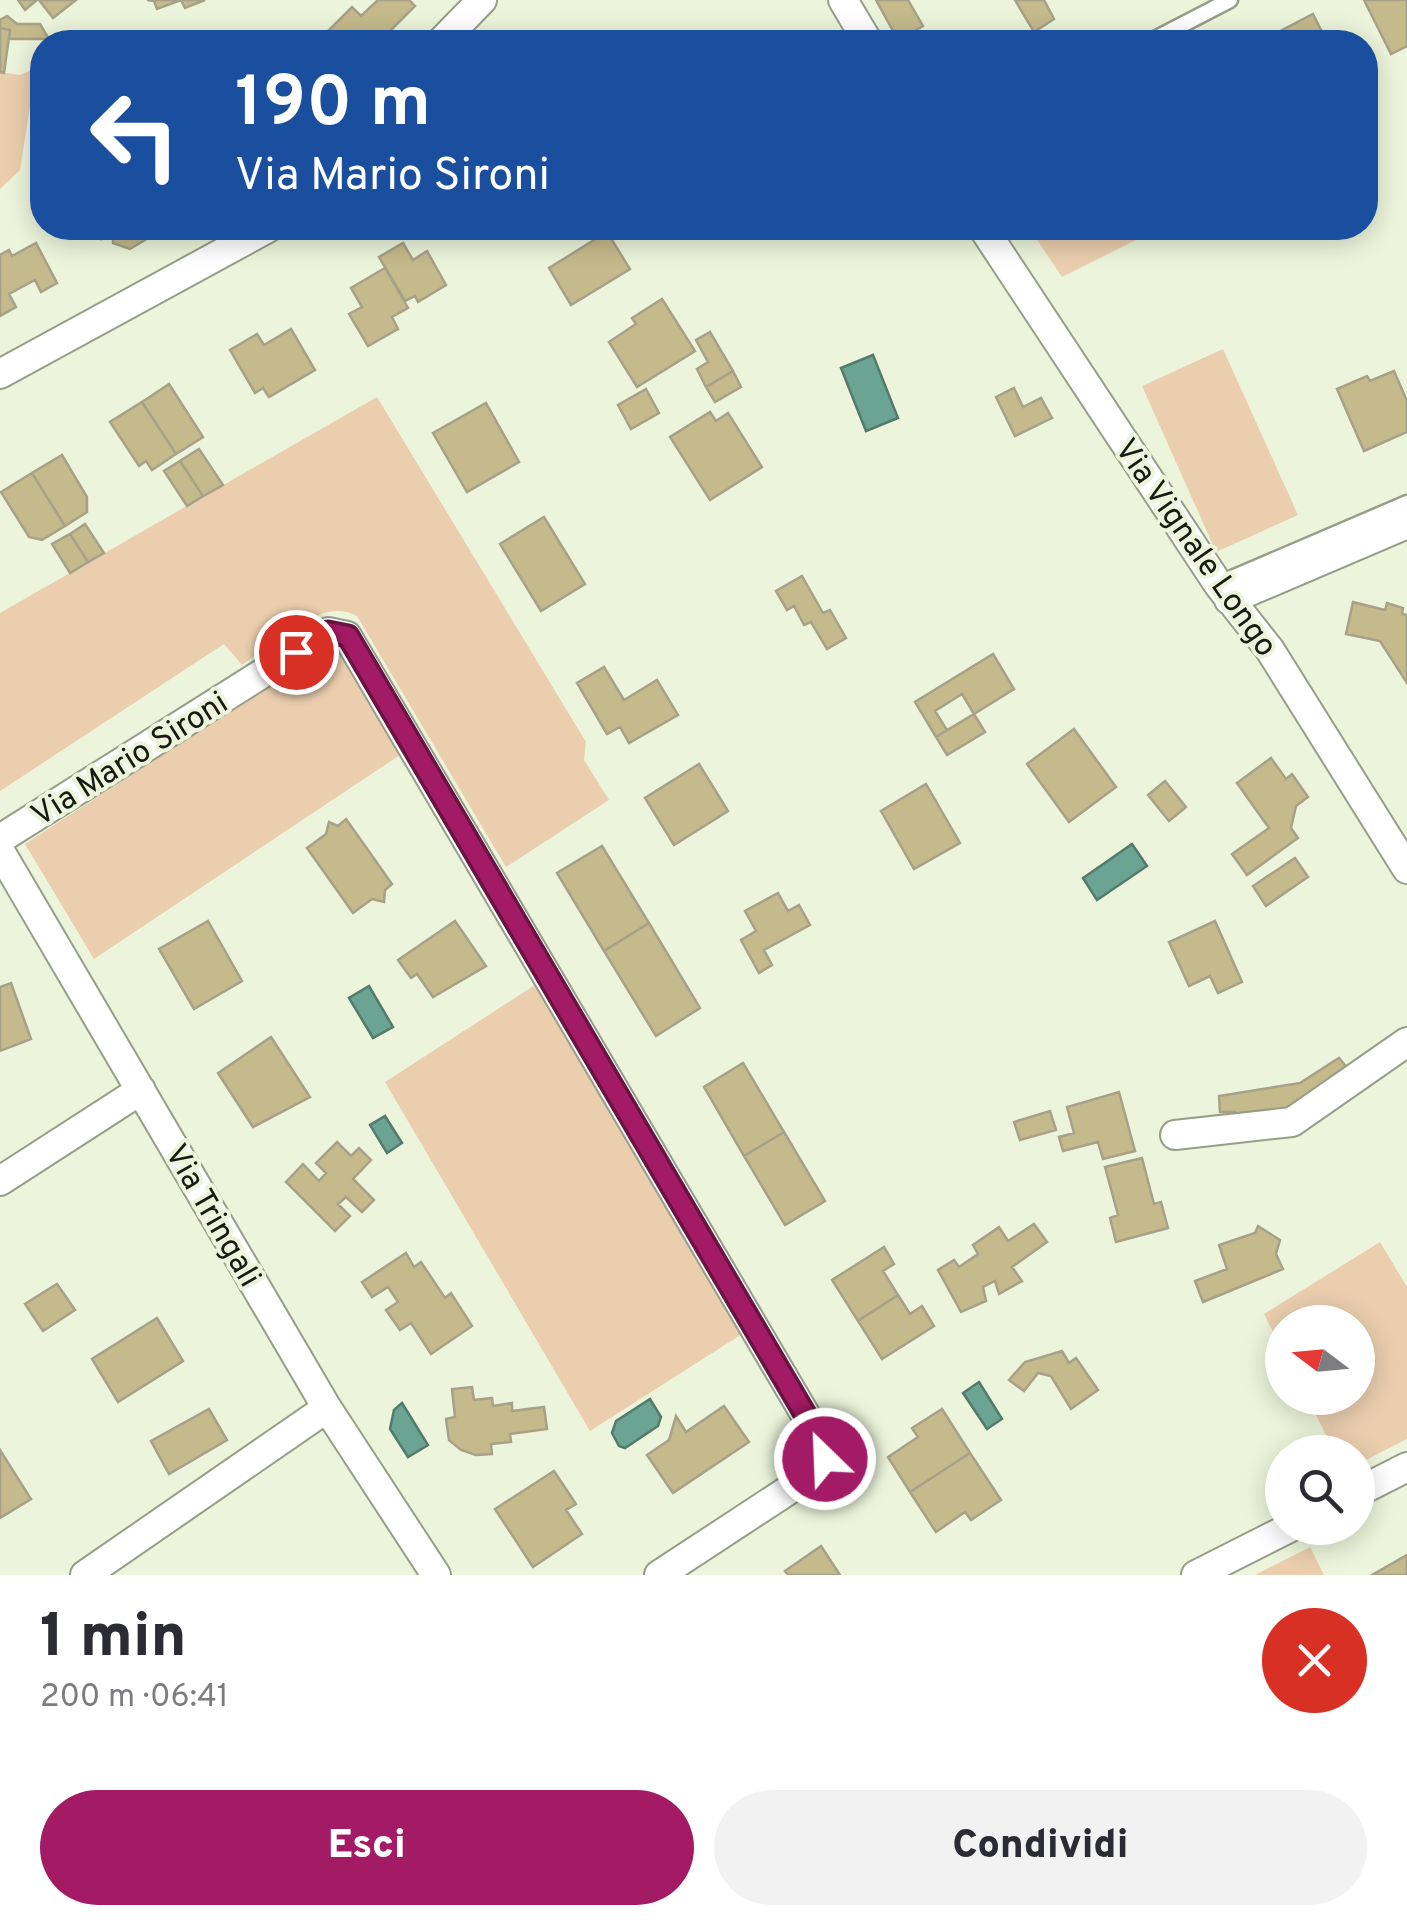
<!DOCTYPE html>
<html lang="it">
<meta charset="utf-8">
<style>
:root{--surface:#fff;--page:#f2f2f3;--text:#2b2b33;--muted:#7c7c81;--accent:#a31b65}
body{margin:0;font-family:Overpass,sans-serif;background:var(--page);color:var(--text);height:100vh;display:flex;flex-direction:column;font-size:38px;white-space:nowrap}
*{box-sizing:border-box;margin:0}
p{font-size:32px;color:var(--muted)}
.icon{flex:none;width:55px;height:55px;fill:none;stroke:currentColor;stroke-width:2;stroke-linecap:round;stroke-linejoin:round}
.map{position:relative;height:1575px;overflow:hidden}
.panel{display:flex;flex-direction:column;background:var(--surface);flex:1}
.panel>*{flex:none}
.banner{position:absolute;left:30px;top:30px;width:1348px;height:210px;border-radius:40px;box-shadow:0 5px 25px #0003;background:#1a4fa0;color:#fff;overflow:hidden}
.needle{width:65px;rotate:286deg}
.buttons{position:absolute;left:1265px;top:1305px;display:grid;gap:20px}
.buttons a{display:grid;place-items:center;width:110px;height:110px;border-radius:50%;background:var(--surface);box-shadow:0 5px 25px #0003;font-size:50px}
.pin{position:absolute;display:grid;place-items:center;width:85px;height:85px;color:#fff;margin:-42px;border:5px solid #fff;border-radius:50%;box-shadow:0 2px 10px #0007}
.me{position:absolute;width:110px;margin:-55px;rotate:336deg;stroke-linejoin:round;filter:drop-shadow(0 0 8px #0008)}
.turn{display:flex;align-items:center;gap:35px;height:210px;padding:0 40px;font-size:45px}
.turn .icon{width:130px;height:130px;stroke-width:2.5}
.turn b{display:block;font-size:70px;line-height:85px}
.round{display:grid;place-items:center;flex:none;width:105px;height:105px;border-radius:52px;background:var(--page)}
.summary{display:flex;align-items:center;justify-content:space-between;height:170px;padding:0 40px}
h1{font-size:60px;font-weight:800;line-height:75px}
.action{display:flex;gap:20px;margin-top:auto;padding:20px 40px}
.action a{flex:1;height:115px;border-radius:60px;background:var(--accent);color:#fff;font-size:40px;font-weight:800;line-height:115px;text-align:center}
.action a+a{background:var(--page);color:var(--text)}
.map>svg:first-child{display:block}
.green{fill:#eaceae}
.water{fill:#6ca493;stroke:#537b6c;stroke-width:2.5}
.building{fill:#c5ba8b;stroke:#a6a188;stroke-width:2.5}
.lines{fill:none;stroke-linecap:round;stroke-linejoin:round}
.service-casing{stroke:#969e87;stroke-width:19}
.minor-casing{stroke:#969e87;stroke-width:32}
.service{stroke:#fff;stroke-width:14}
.minor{stroke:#fff;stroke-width:28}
.route-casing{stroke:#6a1242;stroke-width:25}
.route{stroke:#a31b65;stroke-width:18}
.labels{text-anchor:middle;stroke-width:8;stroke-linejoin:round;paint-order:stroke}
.street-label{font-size:32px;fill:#181a12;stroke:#ecf5db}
</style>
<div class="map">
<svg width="1407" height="1575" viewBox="0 0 1407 1575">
<rect width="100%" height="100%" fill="#ecf5db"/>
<!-- green -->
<path class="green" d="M42 65V91L32 94 20 170 0 189V72L20 75Z
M1029 228H1131L1138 239 1062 277Z
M1223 349 1298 515 1216 552 1142 386Z
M377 397 586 742 584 760 609 800 506 867 357 616C321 595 272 645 242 665L224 644 0 791V613Z
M329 646 337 648 400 755 94 959 25 844Z
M538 983 742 1334 590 1431 385 1082Z
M1380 1242 1407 1287V1439L1358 1464V1452H1335L1307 1398H1358V1322H1282V1350L1264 1314Z
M1310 1547 1324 1575H1255Z"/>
<!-- water -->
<path class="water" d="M873 355 898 418 866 431 841 368Z
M1132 844 1147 866 1097 900 1083 878Z
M369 986 393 1027 373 1038 349 998Z
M385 1116 402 1143 387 1153 370 1125Z
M979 1382 1002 1419 987 1429 963 1393Z
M650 1399 661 1417 658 1426 625 1448 619 1446 612 1433 616 1421Z
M402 1403 428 1445 408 1457 390 1429 394 1410Z"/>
<!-- building -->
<path class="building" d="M18 0H37L25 10Z
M39 0H76L53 18Z
M147 0H205L185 8 181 0 157 9 154 1Z
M378 0H409L415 6 383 38 387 42H340L328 31 352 7 361 16Z
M876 0H908L923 26 898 40Z
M1015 0H1044L1054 19 1034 32Z
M1364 0H1407V46L1391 54Z
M1313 14 1327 42H1257L1269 37Z
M7 16 17 24H40L49 39H9L10 30 0 28V20Z
M0 28 10 30 4 73 0 72Z
M94 228H165L130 249 113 243V232L101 239Z
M607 232 630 269 571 305 549 268Z
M36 243 57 283 41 292 35 280 9 294 16 307 0 316V255L9 250 12 256Z
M403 243 413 260 427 251 446 285 418 302 415 296 405 301 379 257Z
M385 268 408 308 392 317 398 329 368 346 349 314 362 307 351 288Z
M662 299 695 351 637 387 609 342 636 324 632 318Z
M291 329 315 370 269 397 263 388 255 393 230 350 257 334 264 345Z
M710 332 733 371 706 387 697 369 708 362 696 340Z
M733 371 741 387 715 402 706 387Z
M1394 371 1407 401V432L1364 451 1337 389 1367 376 1370 381Z
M169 384 203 437 176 454 142 402Z
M1014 388 1023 407 1041 398 1052 418 1015 436 996 397Z
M646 389 659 413 631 429 618 405Z
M142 402 176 454 152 470 146 461 139 466 110 422Z
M486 403 519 462 467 492 433 433Z
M710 412 716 421 728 413 762 467 710 500 670 437Z
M199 449 223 485 203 496 180 461Z
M62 455 87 497V512L65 526 32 473Z
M180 461 203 496 187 506 164 471Z
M32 473 65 526 42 540 29 537 1 492Z
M544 517 585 584 541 611 500 544Z
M85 524 104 553 88 562 70 534Z
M70 534 88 562 70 573 52 544Z
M802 576 823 613 830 610 846 638 827 649 811 622 804 625 794 606 787 610 776 591Z
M1353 602 1385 610 1387 603 1403 608 1402 614 1407 615V683L1380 641 1346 634Z
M993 654 1014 689 974 714 962 694 935 711 947 730 936 737 915 702Z
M604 667 624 700 657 680 678 715 629 743 620 727 607 734 577 683Z
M974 714 985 732 947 755 936 737Z
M1074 729 1116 787 1069 822 1027 764Z
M1271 758 1286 779 1292 774 1308 797 1296 806 1291 828 1298 838 1247 875 1232 854 1269 828 1237 783Z
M699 764 728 811 674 845 645 798Z
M1165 781 1186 807 1169 821 1148 795Z
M926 784 960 843 914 869 881 811Z
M346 819 392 884 385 890 384 902 372 899 353 913 307 848 326 834 329 822 338 826Z
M602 846 649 923 604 951 557 873Z
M1295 858 1308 877 1266 906 1253 886Z
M778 893 788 911 799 905 810 925 764 950 772 965 759 973 741 940 756 931 745 911Z
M208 921 242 981 194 1009 159 949Z
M455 921 486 966 433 997 417 974 411 978 398 960Z
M1215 921 1242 982 1218 993 1210 976 1189 986 1169 942Z
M649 923 700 1008 656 1036 604 951Z
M11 983 31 1039 0 1051V987Z
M271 1037 310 1097 253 1127 218 1073Z
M1339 1058 1349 1070 1289 1110 1236 1118 1235 1112H1220L1219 1096 1300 1083Z
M743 1063 784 1132 744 1156 704 1087Z
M1119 1092 1135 1151 1103 1159 1098 1142 1063 1151 1059 1137 1074 1133 1067 1107Z
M1050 1111 1056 1130 1020 1140 1014 1122Z
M784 1132 825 1201 785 1225 744 1156Z
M337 1142 351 1156 359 1148 371 1160 353 1179 374 1200 362 1212 346 1197 338 1204 350 1216 335 1231 286 1182 303 1164 319 1181 326 1173 316 1163Z
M1142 1158 1154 1204 1161 1202 1168 1228 1116 1242 1110 1218 1118 1215 1105 1167Z
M1034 1224 1047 1242 1012 1267 1022 1281 999 1294 995 1281 983 1287 986 1301 961 1312 938 1270 954 1260 959 1267 978 1254 973 1245 999 1227 1008 1241Z
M1258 1226 1280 1240 1276 1254 1283 1269 1203 1302 1195 1281 1227 1269 1219 1245 1255 1233Z
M884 1247 894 1264 883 1271 898 1295 858 1321 832 1280Z
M406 1253 414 1267 421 1262 445 1298 451 1293 472 1326 431 1354 411 1323 400 1330 386 1310 398 1302 388 1287 372 1297 362 1282Z
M57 1284 75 1310 43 1331 25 1304Z
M898 1295 910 1314 922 1306 934 1326 882 1359 858 1321Z
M157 1318 183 1361 118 1402 92 1359Z
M1062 1351 1069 1363 1076 1358 1098 1390 1071 1409 1051 1376 1038 1373 1024 1391 1009 1380 1025 1362Z
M472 1387 474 1400 492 1398 493 1406 512 1403V1411L544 1407 547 1429 510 1434 511 1442 491 1444 492 1454 476 1455 461 1450 449 1440 446 1419 455 1417 452 1389Z
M724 1406 749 1442 673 1493 647 1455 669 1440 676 1416 686 1432Z
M209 1409 227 1440 169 1474 151 1441Z
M942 1409 970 1453 910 1492 888 1457 918 1437 912 1428Z
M0 1450 31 1499 0 1518Z
M970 1453 1001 1500 971 1520 965 1512 936 1532 910 1492Z
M554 1471 576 1504 566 1510 582 1534 533 1567 495 1509Z
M821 1546 840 1575H788L785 1571Z
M1407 1555V1575H1372Z"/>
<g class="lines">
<!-- service casing -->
<g class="service-casing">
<path id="service" d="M1149 42 1230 0
M1218 584 1407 503"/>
</g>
<!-- minor casing -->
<g class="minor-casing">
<path id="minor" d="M843 0 868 42
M441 42 482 0
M983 228 1218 584 1270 650 1407 869
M0 374 268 228
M1229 600 1407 524
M0 839 328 632 347 636 825 1448 819 1470 659 1575
M0 851 327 1408 436 1575
M1175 1135 1292 1122 1407 1042
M0 1181 141 1090
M1358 1492 1407 1467
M85 1575 327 1408
M1196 1575 1289 1528"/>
</g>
<!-- service -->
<use href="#service" class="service"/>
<!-- minor -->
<use href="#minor" class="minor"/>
</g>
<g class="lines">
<!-- route casing -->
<g class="route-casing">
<path id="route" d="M296 652 328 632 348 636 825 1448V1459"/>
</g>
<!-- route -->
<use href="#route" class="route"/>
</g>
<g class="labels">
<!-- street labels -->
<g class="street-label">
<text transform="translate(1197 547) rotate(55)" y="11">Via Vignale Longo</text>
<text transform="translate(129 758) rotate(-32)" y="11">Via Mario Sironi</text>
<text transform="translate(214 1215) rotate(60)" y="11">Via Tringali</text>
</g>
</g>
</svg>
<div class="buttons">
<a><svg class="needle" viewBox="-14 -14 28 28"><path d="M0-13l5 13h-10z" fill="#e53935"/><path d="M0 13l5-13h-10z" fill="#7c7c81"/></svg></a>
<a><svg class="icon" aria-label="search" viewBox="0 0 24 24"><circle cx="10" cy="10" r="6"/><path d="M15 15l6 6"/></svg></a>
</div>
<div class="pin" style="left:296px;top:652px;background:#d93025"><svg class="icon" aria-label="arrive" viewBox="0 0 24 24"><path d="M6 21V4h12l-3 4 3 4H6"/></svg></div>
<svg class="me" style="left:825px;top:1459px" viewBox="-20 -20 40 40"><circle r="17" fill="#a31b65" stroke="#fff" stroke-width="3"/><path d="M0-11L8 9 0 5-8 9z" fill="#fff"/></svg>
<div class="banner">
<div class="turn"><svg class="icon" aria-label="left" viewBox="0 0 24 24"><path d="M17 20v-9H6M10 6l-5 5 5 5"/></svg><div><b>190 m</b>Via Mario Sironi</div></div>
</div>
</div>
<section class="panel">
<div class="summary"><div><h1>1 min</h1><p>200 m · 06:41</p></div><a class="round" style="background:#d93025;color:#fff"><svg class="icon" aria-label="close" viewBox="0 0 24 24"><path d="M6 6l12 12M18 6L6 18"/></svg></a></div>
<div class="action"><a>Esci</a><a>Condividi</a></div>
</section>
